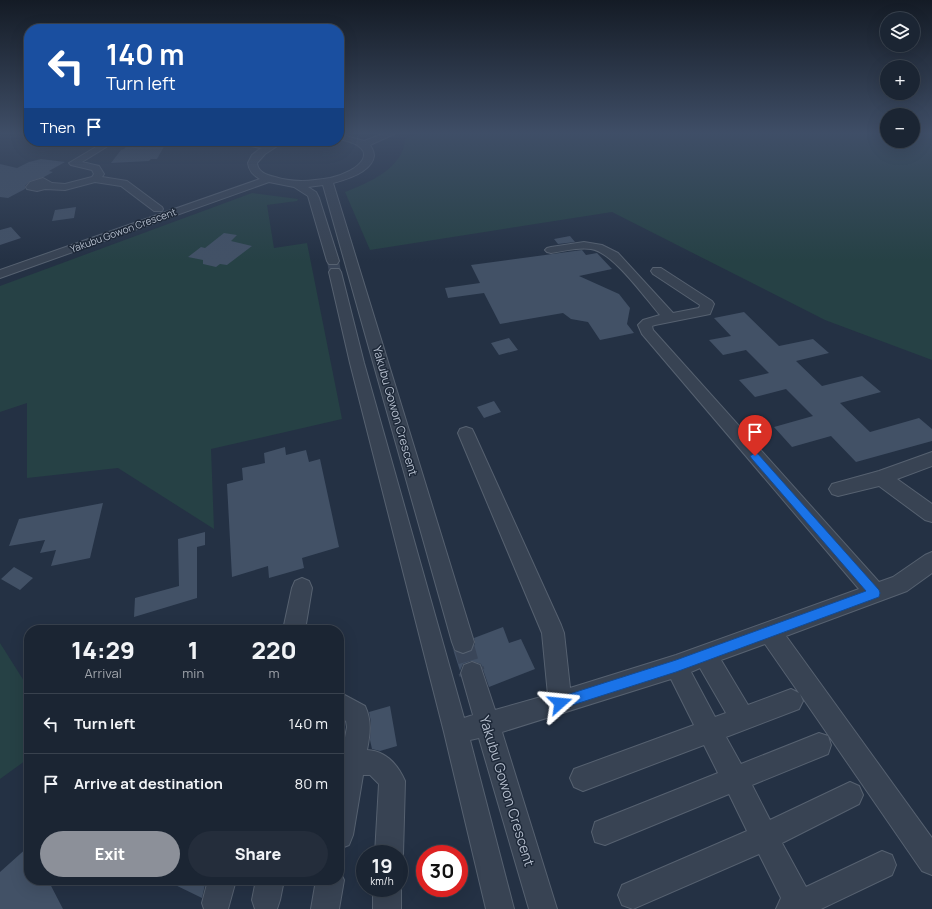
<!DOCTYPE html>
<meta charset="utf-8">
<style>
:root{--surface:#1b2533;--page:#242d3b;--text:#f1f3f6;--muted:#a0a5ac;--line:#39424e;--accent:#8c9099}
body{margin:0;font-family:Manrope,sans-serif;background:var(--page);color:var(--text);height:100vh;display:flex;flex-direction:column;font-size:15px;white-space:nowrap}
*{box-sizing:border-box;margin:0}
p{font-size:13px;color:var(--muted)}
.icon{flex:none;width:22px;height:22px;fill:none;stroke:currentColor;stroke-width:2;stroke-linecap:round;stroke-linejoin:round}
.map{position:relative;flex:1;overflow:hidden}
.side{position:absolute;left:24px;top:625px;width:320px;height:260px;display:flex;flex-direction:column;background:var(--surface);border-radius:16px;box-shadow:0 4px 16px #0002,0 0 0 1px var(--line)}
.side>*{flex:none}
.guide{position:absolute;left:24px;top:24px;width:320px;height:122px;border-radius:16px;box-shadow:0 4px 16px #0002,0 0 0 1px var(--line);background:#1a4fa0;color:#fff;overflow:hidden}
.tools{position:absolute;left:880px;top:12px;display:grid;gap:8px}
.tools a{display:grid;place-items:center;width:40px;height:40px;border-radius:50%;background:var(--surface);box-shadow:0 4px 16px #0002,0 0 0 1px var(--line);font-size:20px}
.speed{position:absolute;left:356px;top:845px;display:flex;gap:8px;font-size:20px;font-weight:700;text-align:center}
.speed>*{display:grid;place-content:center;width:52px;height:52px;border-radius:50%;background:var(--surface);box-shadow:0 4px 16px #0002,0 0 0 1px var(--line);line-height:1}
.speed small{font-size:10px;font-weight:400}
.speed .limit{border:6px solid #d22;background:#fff;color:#111}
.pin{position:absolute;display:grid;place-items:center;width:34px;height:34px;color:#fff;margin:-41px -17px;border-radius:50% 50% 50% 0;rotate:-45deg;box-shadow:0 0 4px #0007}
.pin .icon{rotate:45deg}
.me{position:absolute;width:44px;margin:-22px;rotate:72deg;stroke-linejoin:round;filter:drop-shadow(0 0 3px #0008)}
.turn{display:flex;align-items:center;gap:14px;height:84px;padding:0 16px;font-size:18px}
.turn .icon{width:52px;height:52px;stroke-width:2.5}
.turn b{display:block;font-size:28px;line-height:34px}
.then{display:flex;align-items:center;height:38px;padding:0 16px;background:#0003;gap:8px;font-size:15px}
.eta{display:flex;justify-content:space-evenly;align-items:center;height:68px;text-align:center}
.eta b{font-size:24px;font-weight:800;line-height:28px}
.action{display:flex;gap:8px;margin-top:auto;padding:8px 16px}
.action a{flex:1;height:46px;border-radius:24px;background:var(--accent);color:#fff;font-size:16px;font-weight:800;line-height:46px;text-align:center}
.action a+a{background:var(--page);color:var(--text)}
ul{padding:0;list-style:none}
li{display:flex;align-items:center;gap:12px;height:60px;padding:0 16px;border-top:1px solid var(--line)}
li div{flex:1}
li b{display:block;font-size:15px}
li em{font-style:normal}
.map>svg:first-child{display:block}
.green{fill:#264145}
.building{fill:#425166}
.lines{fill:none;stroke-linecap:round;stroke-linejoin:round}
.minor-tunnel-far2{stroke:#3a4659;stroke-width:12;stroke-dasharray:12 6;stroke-linecap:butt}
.minor-tunnel-far1{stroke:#3a4659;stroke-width:20;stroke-dasharray:20 10;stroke-linecap:butt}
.minor-tunnel{stroke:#3a4659;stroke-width:26;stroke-dasharray:26 13;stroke-linecap:butt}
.minor-casing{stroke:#566170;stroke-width:2}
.minor{fill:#384353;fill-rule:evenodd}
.route{fill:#1a73e8;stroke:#114b97}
.labels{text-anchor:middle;stroke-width:3;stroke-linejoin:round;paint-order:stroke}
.far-street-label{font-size:10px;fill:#b5becd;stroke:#1d2838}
.street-label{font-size:12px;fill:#b5becd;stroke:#1d2838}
.near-street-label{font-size:14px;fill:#b5becd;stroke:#1d2838}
</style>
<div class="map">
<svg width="932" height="909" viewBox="0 0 932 909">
<rect width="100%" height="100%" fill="#243144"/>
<!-- green -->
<path class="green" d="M418 134H887V141H913V134H932V360L825 320 612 212 370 250 345 192C368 183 404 168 405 139Z
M252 193 298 199 297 201 267 205 274 248 307 243 342 419 211 449 214 529 118 468 27 478V403L0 412V286Z
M0 643 29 689V758L0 779Z"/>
<!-- building -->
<path class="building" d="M162 141 160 143H166L157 159H151L149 161 111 163 121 150 124 149 129 143Z
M41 159 65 162 49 171 53 172 44 177 30 181 25 186V189L8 198 0 197V164L17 168 29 162Z
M76 207 74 218 52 221 55 210Z
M11 227 21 238 0 245V230Z
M224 233 237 235 231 241 252 246 227 265 220 264 216 267 203 264V260L188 257 201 247 205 248Z
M570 236 575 242 558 244 554 239Z
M582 250 586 255 597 253 612 269 579 276 619 294 630 308 627 324 634 333 600 340 588 322 571 319 563 313 500 324 484 293 448 298 445 288 480 283 471 265Z
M744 312 779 346 813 339 829 353 796 361 822 386 862 376 881 392 840 403 870 432 919 418 932 429V441L856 462 831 436 792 447 774 427 813 416 786 389 755 397 739 380 769 373 746 350 723 355 709 340 731 336 714 318Z
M509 338 518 350 499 355 491 343Z
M494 401 501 412 484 418 477 407Z
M285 447 286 455 306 450 309 462 320 459 339 547 302 558 304 568 269 578 268 566 232 577 227 484 243 480 242 468 265 463 264 453Z
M103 503 90 558 51 566 56 550 40 553 45 540 9 546 19 519Z
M205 532V545L197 547V598L134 617 135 598 179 586 178 539Z
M14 567 33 578 20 590 1 579Z
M503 627 509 643 521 639 535 669 489 687 481 664 471 661 463 664 460 671 452 646 454 651 464 654 472 651 475 643 474 638Z
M390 706 397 746 380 751 372 749 370 740 371 722 369 712Z
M29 846V880H48L63 909H0V872Z
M165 880H206L202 898Z"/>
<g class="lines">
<!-- minor-tunnel-far2 -->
<path class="minor-tunnel-far2" d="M333 261 335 272"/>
<!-- minor-tunnel-far1 -->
<path class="minor-tunnel-far1" d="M463 642 471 671"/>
<!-- minor-tunnel -->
<path class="minor-tunnel" d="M471 670 472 673"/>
<!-- minor casing -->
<g class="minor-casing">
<path id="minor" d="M339 134 364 141 383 134H394L370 145C372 148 374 152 374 156 372 172 345 180 333 183L474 642 471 650 463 653 455 650 452 642 323 185 308 187 316 192 319 198 339 261 337 264H329L327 261 308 196 294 187 269 182 0 278V270L260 179C253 175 249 171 248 163L252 155 261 148 234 143 233 141H250L267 144 274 141H285L265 154 257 163C258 172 266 175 275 177 293 183 312 181 330 178 359 172 385 148 339 139Z
M106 141H116L82 162 99 166 104 174 102 177 127 181 162 207 163 209 162 211H154L121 186 95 182 65 190 45 189 37 191 27 189 26 187 30 182 43 178 52 183 65 184 92 177 94 174 92 170 71 165 69 163Z
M584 242 602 245 618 253 673 313 699 308 700 305 653 274 651 271 653 268H661L712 301 714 304 710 314 655 325 652 326 653 330 879 582 893 577 925 555 932 552V573L907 591 786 636 932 838V875L922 871 800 694 803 701 799 709 726 737 741 764 819 733 828 736 831 745 828 754 752 785 770 820 850 782 859 786 863 795 859 804 782 843 806 887 882 851 892 855 896 865 892 875 821 909H776L781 898 759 854 633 909 622 905 618 895 622 885 747 831 729 794 605 845 595 842 592 832 595 822 718 773 704 745 583 791 574 787 570 778 574 769 694 725 671 679 502 732 557 909H529L479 738 470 740 514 909H486L444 732 350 363 329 272 331 269H339L341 272 364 363 464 718 473 715 461 673 464 665 472 662 480 665 495 710 548 695 542 633 458 433 460 429 466 427 472 429 474 433 561 625 564 633 570 688 676 655 859 589 642 334 638 325 643 320 660 315C645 298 613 252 591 249 578 247 564 251 551 253L547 252 545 250 547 248 551 247ZM765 644 799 693 791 689 748 705 721 660ZM700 668 726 713 715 717 691 672Z
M932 452V466L897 479 932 504V522L925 520 879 486 838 496 832 494 829 489 832 484 879 471Z
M302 578 309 581 312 588 305 630H283L292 588 295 581Z
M339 692 365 706C372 721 370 734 367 750 386 751 398 765 405 781L403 854 399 863V854H375L379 784 370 775H363L353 835 349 845 339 849V747L343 748 347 727 346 721 339 717Z
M339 870 344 880 339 909H311L316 880H339Z
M208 880H236L228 909H204L202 903Z
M256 880H284L280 900 277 909H255L252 900Z
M399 883 401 888V909H373V888H399Z"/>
</g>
<!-- minor -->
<use href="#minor" class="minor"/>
</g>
<!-- sky -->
<linearGradient id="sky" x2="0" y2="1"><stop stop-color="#141b25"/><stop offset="0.51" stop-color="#3f4e67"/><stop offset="1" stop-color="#3f4e67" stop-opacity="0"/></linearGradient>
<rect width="932" height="261" fill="url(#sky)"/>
<!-- route -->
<path class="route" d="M755 453 758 454 879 590 880 593 879 597 676 672 560 709 555 707 554 703 555 699 560 697 676 660 866 591 752 459 750 456Z"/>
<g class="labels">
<!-- far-street labels -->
<g class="far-street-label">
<text transform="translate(123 230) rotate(-20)" y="4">Yakubu Gowon Crescent</text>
</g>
<!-- street labels -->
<g class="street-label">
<text transform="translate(395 411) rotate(74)" y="4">Yakubu Gowon Crescent</text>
</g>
<!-- near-street labels -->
<g class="near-street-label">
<text transform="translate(507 791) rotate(73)" y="5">Yakubu Gowon Crescent</text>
</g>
</g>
</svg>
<div class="tools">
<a><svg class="icon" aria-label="layers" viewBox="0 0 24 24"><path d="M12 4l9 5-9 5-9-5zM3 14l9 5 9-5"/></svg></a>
<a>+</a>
<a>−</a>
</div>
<div class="speed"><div>19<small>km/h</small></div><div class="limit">30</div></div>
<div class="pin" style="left:755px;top:456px;background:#d93025"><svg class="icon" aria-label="arrive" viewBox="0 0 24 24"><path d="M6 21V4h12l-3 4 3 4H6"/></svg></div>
<svg class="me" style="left:560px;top:703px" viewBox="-20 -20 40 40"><path d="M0-17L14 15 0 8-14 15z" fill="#1a73e8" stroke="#fff" stroke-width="4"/></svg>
<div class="guide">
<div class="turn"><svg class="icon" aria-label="left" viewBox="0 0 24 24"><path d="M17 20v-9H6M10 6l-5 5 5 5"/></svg><div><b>140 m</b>Turn left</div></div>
<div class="then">Then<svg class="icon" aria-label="arrive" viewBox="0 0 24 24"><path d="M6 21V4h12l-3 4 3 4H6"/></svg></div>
</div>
<section class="side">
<div class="eta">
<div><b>14:29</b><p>Arrival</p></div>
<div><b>1</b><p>min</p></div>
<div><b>220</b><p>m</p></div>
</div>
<ul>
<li><svg class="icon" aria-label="left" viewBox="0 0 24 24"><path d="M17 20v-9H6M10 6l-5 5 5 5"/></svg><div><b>Turn left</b></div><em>140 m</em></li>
<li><svg class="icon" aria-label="arrive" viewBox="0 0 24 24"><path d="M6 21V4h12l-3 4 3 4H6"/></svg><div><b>Arrive at destination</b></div><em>80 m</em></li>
</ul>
<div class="action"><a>Exit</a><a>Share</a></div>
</section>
</div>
